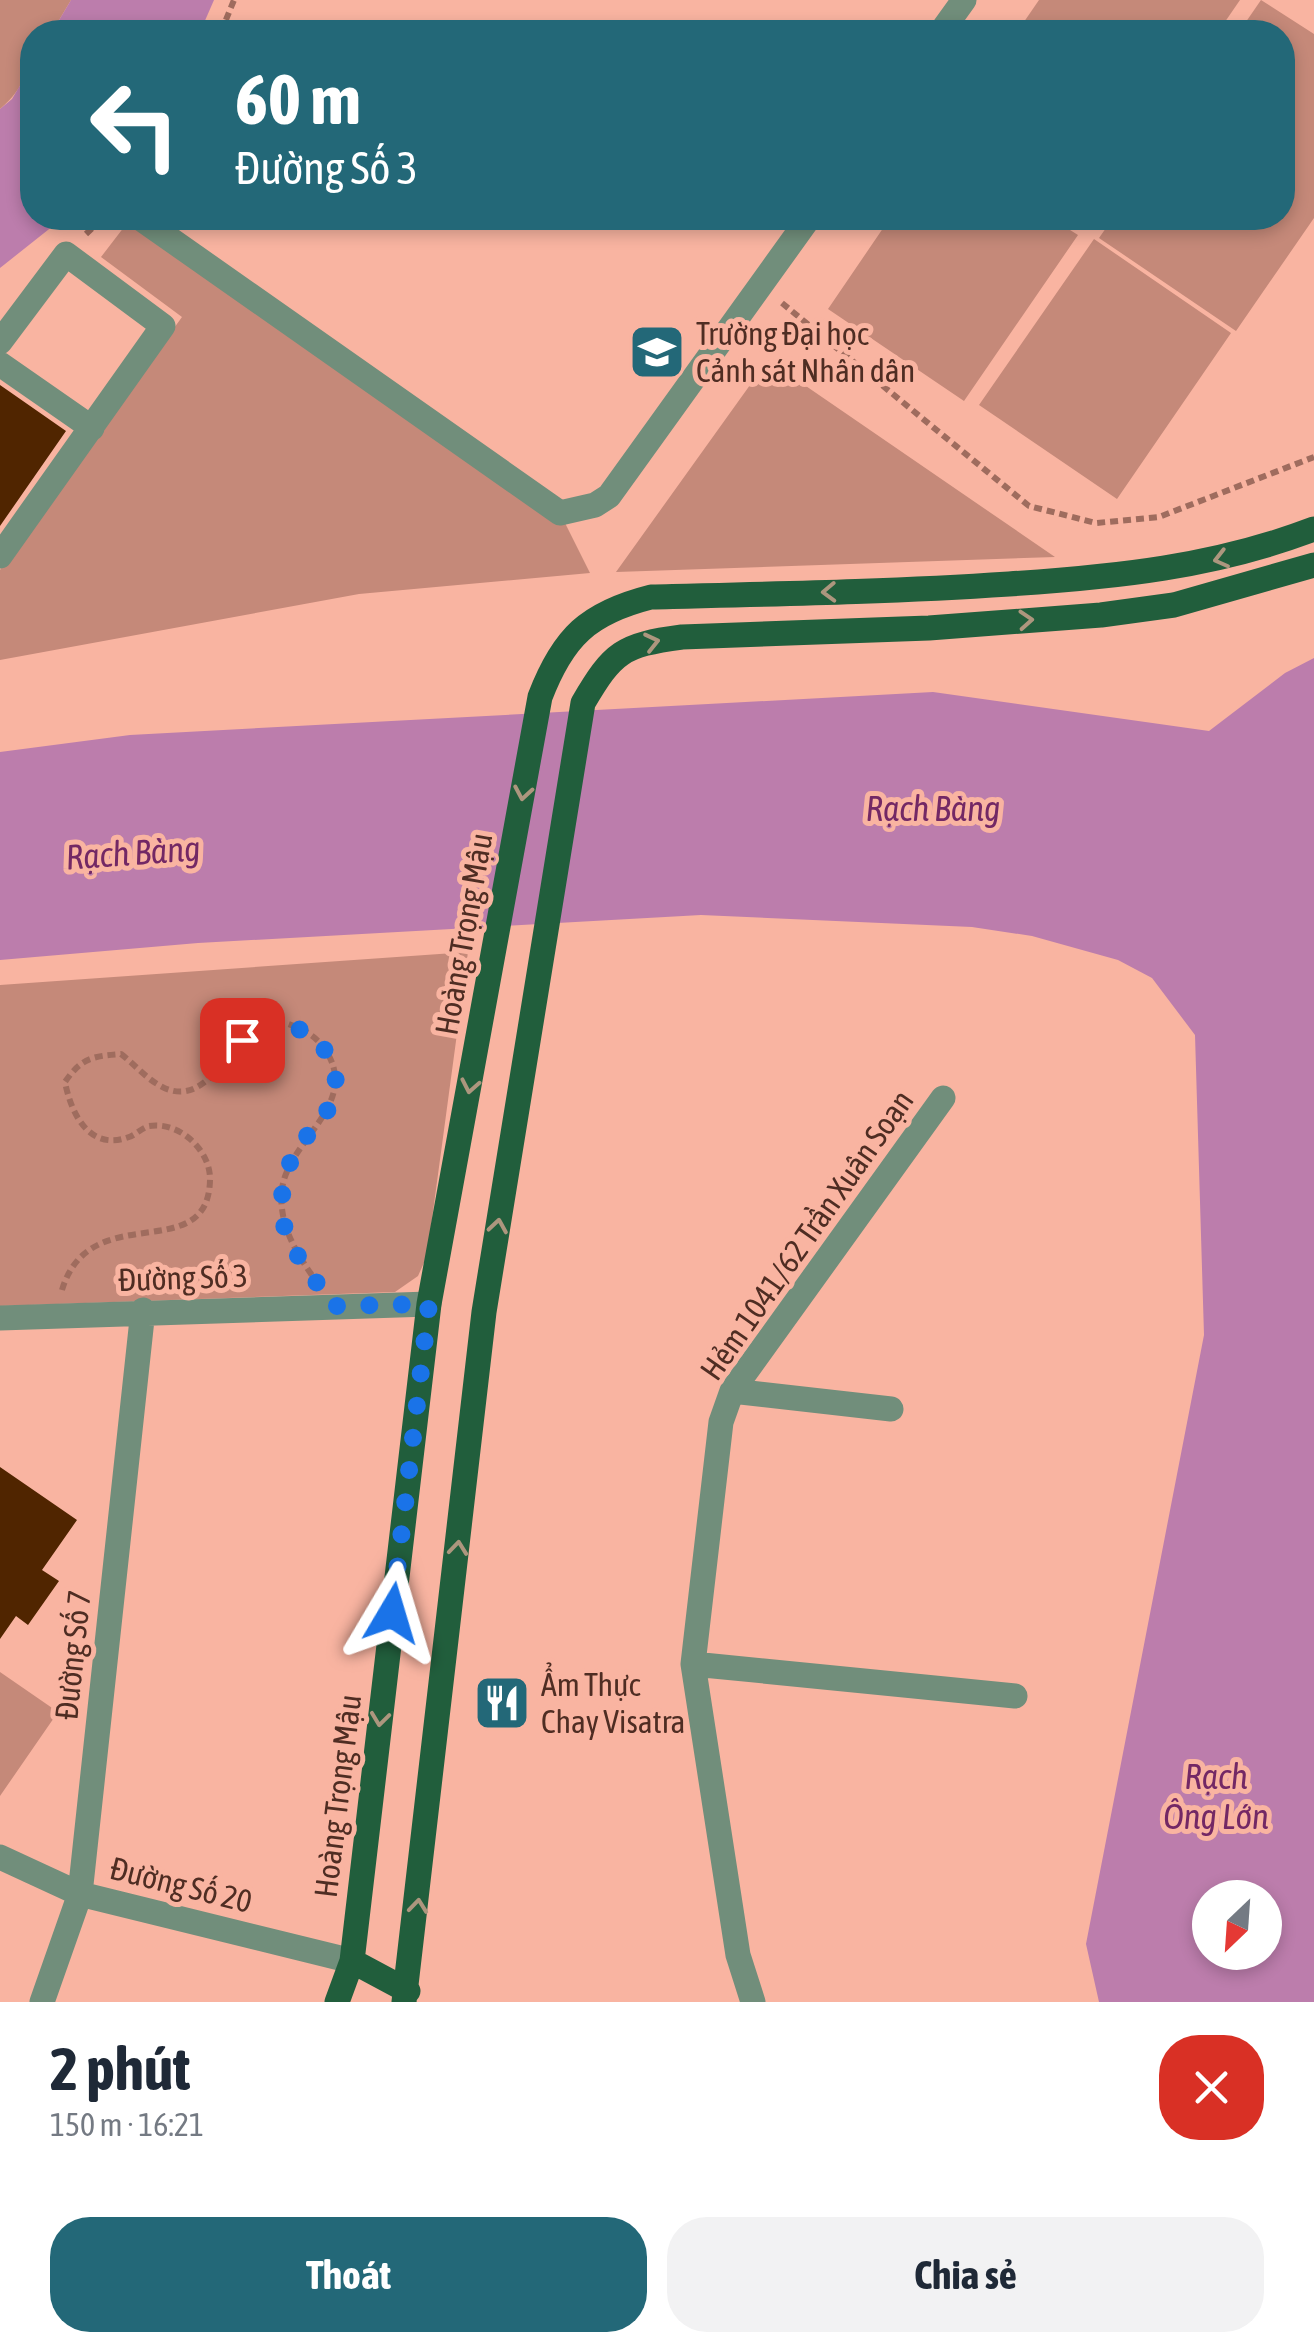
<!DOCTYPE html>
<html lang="vi">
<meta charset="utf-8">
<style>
:root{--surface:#fff;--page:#f2f2f3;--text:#1f2937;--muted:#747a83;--accent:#236878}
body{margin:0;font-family:"Asap Condensed",sans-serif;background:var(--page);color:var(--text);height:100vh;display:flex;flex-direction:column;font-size:38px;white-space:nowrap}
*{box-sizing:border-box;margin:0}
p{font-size:32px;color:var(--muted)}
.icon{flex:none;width:55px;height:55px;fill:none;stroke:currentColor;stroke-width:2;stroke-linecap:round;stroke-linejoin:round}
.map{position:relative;height:2002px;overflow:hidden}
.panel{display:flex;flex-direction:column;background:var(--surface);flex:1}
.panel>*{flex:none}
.guide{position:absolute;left:20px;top:20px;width:1275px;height:210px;border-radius:40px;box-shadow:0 5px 15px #0003;background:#236878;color:#fff;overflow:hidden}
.needle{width:65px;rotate:205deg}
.buttons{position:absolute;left:1192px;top:1880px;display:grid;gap:20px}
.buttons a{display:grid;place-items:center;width:90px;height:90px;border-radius:50%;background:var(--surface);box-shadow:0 5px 15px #0003;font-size:50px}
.pin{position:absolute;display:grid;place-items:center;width:85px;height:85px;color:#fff;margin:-42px;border-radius:20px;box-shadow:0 5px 15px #0006}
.me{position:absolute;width:110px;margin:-55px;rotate:7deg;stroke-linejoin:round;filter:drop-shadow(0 0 8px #0008)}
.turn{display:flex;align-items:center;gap:35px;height:210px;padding:0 50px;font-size:45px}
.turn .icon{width:130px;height:130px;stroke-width:2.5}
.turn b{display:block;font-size:70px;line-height:85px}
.round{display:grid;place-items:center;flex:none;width:105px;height:105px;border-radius:40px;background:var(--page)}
.summary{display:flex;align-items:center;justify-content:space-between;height:170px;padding:0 50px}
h1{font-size:60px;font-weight:700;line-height:75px}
.cta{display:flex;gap:20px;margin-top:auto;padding:20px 50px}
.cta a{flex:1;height:115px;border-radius:40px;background:var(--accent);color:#fff;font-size:40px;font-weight:700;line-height:115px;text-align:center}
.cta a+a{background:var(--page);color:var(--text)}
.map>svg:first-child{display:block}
.green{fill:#c58979}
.water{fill:#bc7dac;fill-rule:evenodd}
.building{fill:#502500}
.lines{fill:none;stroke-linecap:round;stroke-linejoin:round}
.path{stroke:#9f6c5e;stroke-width:6;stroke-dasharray:8 5;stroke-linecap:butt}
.minor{stroke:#718e7b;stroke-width:25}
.major{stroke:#215e3c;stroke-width:25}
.oneway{stroke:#ad967e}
.route{stroke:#1a73e8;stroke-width:18;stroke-dasharray:0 32.4}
.labels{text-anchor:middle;stroke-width:10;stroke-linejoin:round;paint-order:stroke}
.poi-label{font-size:32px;fill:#4f2d23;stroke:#f9b4a1;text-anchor:start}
.street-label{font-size:32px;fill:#4f2d23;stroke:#f9b4a1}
.water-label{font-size:35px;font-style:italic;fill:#732865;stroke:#f9b4a1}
</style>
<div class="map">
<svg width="1314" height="2002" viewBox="0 0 1314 2002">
<rect width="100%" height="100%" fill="#f9b4a1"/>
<!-- green -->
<path class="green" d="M0 0H71L52 32H32C32 65 25 88 0 109Z
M1039 0H1240L1218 32H1017Z
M1261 0 1314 34V218L1236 331 1099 238 1113 218H1282V32H1239Z
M131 218H181L173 240 560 513 590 573 359 594 0 660V570L182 317 101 257Z
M890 218H1051L1078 235 964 401 828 309Z
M1094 239 1231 333 1117 499 979 405Z
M768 360 1055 557 616 572Z
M468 952 427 1256 418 1276 395 1292 0 1306V985Z
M0 1672 58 1712 0 1796Z"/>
<!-- water -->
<path class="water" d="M71 0H214L200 32H52Z
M32 65V218H63L0 268V109L12 99Z
M1314 658V2002H1099L1086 1944 1204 1335 1195 1035 1152 978 1118 960 1032 936 972 927 701 915 198 943 0 960V752L130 735 933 692 1209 731 1285 673ZM1210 1898H1265V1952H1210Z"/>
<!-- building -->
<path class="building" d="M0 385 66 431 0 526Z
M0 1467 77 1520 42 1570 59 1581 28 1625 16 1616 0 1639Z"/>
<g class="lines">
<!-- path -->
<path class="path" d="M221 32 234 0
M86 234 103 218
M782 303 1029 506 1096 523 1159 517 1314 457
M62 1290C90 1196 208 1268 210 1180 211 1152 181 1121 149 1126 142 1128 135 1135 129 1137 89 1152 71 1113 65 1082 81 1058 93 1056 121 1054 133 1063 144 1076 157 1084 198 1110 220 1063 243 1040 252 1030 264 1025 276 1020 300 1027 319 1035 330 1058 354 1108 288 1142 282 1189 278 1224 296 1253 316 1281"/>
<!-- minor -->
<path class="minor" d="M941 32 964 0
M140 218 560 513 595 505 609 496 809 218
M0 342 66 254 163 326 0 556
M0 364 92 428
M0 1318 429 1304
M732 1391 891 1409
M693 1664 1015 1696
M0 1857 80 1894 352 1961
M42 2002 80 1894 143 1310
M753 2002 738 1955 693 1664 721 1422 732 1391 943 1098"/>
<!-- major -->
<path class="major" d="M352 1961 408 1991
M337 2002 352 1961 429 1304 540 697C563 637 588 613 651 597 770 594 890 592 1009 584 1115 577 1214 567 1314 529
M404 2002 484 1312 583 703C613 652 622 645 682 637L929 628 1101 615 1174 605 1314 565"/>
</g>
<!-- one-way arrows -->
<defs><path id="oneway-chevron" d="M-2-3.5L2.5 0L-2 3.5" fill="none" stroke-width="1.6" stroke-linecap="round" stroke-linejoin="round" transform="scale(2.5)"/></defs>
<g class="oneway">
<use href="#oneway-chevron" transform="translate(1221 559) rotate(166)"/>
<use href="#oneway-chevron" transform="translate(829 592) rotate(178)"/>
<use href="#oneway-chevron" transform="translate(1026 620) rotate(-4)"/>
<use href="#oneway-chevron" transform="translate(652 642) rotate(-13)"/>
<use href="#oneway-chevron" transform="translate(523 793) rotate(100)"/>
<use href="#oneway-chevron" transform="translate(470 1086) rotate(101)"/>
<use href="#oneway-chevron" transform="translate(498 1226) rotate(-81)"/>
<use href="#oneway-chevron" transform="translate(458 1548) rotate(-84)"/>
<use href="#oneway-chevron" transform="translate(380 1719) rotate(97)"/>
<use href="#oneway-chevron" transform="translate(418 1906) rotate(-84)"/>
</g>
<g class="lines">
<!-- route -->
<path class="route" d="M242 1040 276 1020C327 1035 356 1075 319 1123 311 1133 300 1141 294 1153 286 1172 280 1192 282 1213 284 1246 316 1280 334 1306L429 1304 392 1613"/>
</g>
<!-- icons -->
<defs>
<g id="university-square" transform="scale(2.875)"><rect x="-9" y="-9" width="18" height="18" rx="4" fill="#236878" stroke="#f9b4a1"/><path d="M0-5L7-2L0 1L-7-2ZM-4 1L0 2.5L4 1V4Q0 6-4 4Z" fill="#fff"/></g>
<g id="restaurant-square" transform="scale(2.875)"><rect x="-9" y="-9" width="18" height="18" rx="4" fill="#236878" stroke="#f9b4a1"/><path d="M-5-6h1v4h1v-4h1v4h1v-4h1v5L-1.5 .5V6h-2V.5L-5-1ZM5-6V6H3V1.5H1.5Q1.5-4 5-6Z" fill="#fff"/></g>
</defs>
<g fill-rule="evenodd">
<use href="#university-square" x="657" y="352"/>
<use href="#restaurant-square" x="502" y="1703"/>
</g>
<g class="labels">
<!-- poi labels -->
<g class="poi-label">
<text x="696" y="345">Trường Đại học<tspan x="696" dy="37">Cảnh sát Nhân dân</tspan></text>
<text x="541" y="1696">Ẩm Thực<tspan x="541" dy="37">Chay Visatra</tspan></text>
</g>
<!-- street labels -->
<g class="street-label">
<text transform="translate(464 934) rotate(-80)" y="11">Hoàng Trọng Mậu</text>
<text transform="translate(807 1235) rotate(-55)" y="11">Hẻm 1041/62 Trần Xuân Soạn</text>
<text transform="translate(183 1278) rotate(-2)" y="11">Đường Số 3</text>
<text transform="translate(73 1655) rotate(-84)" y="11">Đường Số 7</text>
<text transform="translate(338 1796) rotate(-83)" y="11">Hoàng Trọng Mậu</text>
<text transform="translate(181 1885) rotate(14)" y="11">Đường Số 20</text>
</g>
<!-- water labels -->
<g class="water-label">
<text x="933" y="821">Rạch Bàng</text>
<text transform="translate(133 853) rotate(-4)" y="12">Rạch Bàng</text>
<text x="1216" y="1789">Rạch<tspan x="1216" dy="40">Ông Lớn</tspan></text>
</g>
</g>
</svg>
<div class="buttons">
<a><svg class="needle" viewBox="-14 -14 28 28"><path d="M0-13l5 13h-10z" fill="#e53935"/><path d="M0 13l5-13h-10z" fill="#747a83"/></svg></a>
</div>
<div class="pin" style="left:242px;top:1040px;background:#d93025"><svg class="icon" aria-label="arrive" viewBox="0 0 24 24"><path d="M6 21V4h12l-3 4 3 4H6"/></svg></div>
<svg class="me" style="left:392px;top:1613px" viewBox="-20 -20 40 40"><path d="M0-17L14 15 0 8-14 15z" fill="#1a73e8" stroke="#fff" stroke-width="4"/></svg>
<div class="guide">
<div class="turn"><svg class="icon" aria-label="left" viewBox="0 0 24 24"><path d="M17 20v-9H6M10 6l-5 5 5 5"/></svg><div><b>60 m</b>Đường Số 3</div></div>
</div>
</div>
<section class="panel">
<div class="summary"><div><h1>2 phút</h1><p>150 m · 16:21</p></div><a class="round" style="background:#d93025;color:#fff"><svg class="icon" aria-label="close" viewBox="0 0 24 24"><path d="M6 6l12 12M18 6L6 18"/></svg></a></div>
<div class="cta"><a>Thoát</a><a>Chia sẻ</a></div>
</section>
